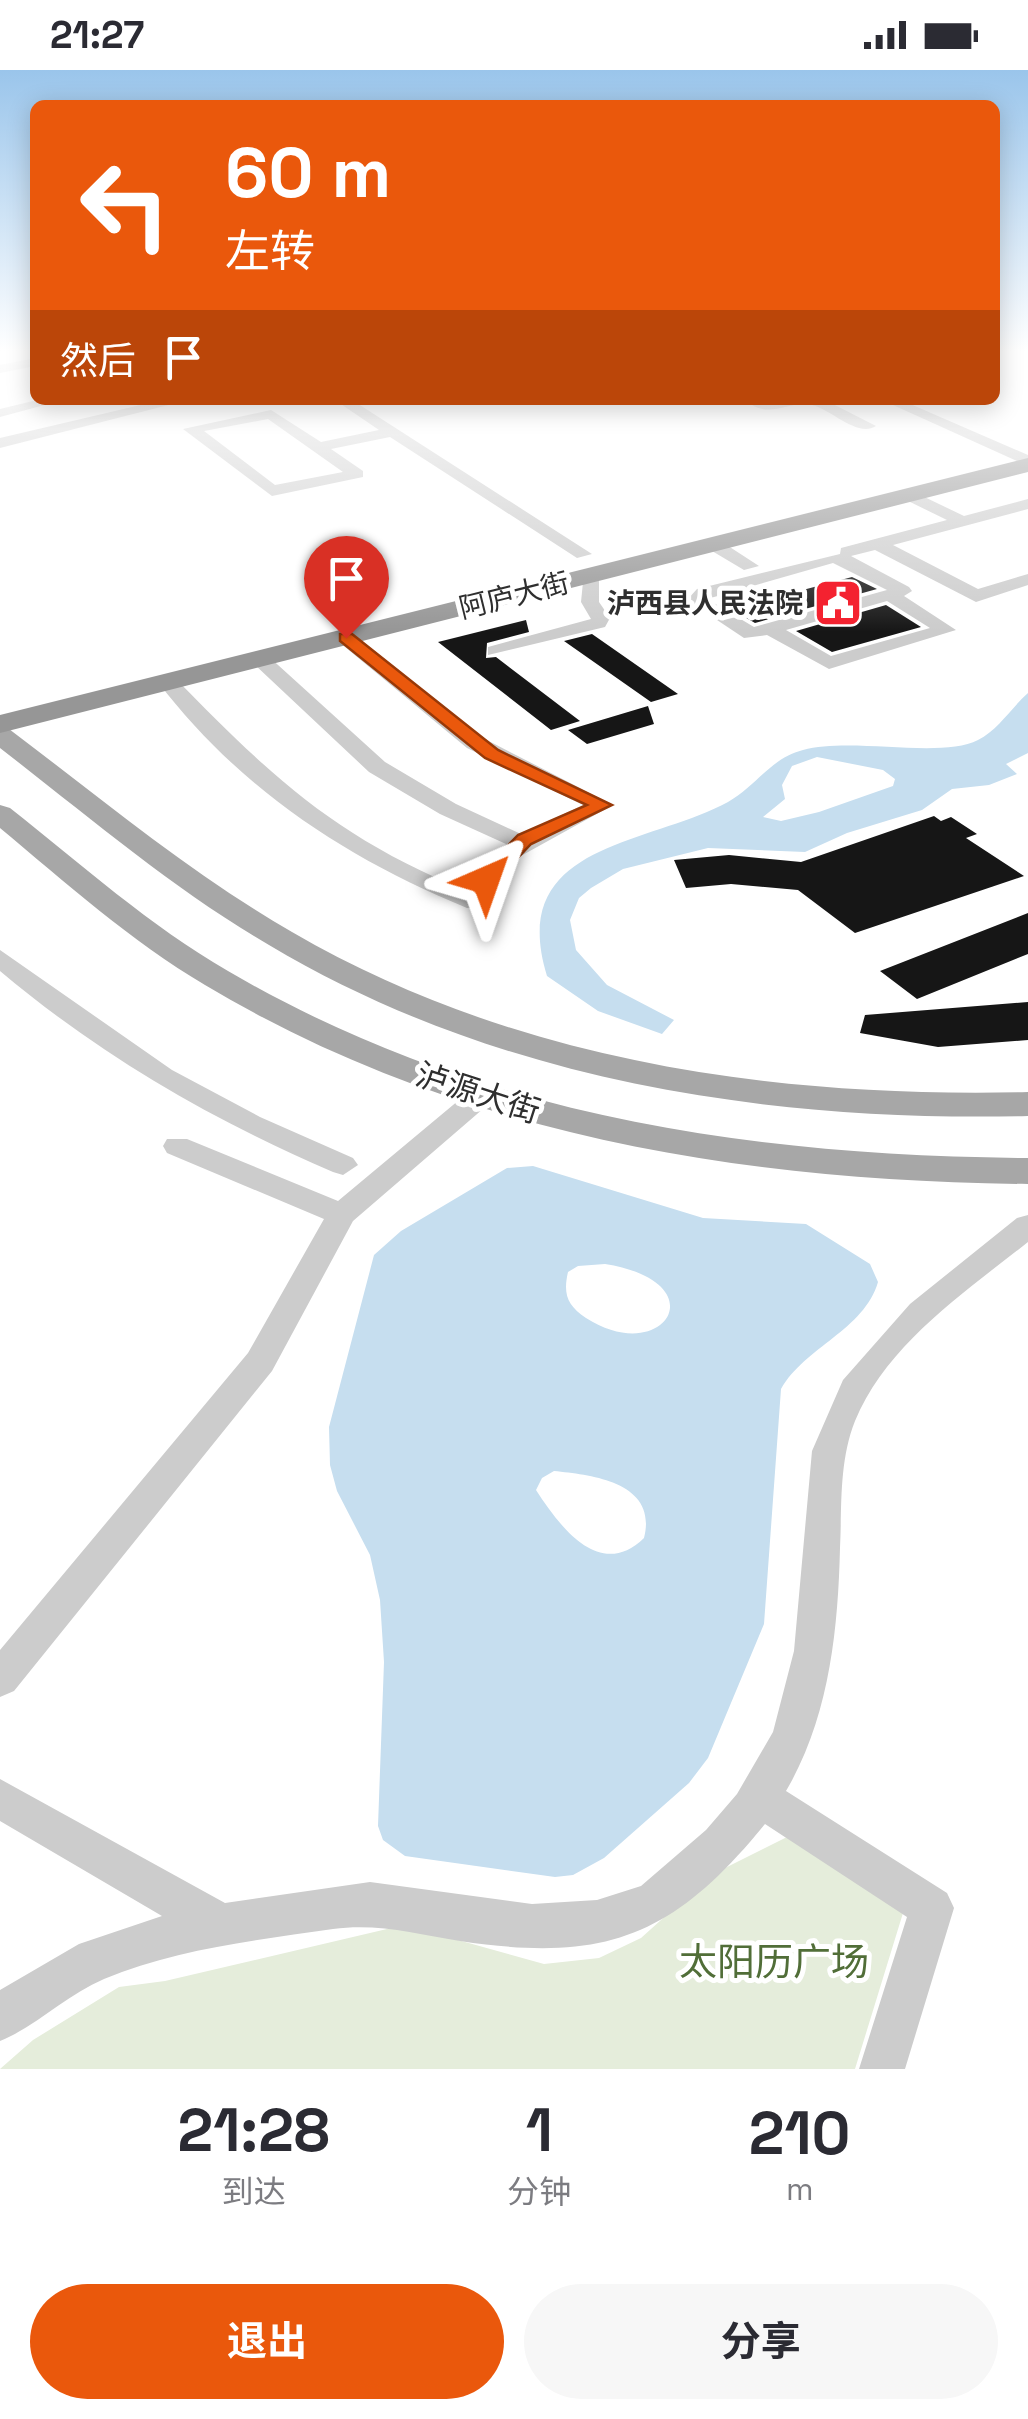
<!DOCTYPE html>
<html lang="zh">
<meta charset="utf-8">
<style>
:root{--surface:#fff;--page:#f7f7f7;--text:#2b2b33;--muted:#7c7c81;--accent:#ea580c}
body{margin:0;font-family:"Space Grotesk","Noto Sans SC",sans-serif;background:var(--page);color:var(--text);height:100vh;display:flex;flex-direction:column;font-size:38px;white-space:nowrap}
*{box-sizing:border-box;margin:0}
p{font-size:32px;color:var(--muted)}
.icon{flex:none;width:55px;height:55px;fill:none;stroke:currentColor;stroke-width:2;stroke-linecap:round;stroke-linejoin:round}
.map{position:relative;height:1999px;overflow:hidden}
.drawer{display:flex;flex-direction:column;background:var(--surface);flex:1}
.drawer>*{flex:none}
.hud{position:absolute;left:30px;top:30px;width:970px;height:305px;border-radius:15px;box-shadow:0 5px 25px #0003;background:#ea580c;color:#fff;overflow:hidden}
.pin{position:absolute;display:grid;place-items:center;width:85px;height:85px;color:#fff;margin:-102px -42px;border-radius:50% 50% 50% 0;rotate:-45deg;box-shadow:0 0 10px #0007}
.pin .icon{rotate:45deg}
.me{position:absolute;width:110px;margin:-55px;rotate:43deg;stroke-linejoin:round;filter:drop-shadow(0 0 8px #0008)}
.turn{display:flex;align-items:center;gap:35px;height:210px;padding:0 30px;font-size:45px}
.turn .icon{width:130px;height:130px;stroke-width:2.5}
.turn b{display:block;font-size:70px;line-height:85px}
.then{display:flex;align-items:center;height:95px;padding:0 30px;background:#0003;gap:20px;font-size:38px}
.eta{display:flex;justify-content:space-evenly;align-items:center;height:170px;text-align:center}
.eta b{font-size:60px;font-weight:700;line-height:70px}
.primary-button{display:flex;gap:20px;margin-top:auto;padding:20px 30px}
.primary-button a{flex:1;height:115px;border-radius:60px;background:var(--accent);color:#fff;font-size:40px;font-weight:700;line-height:115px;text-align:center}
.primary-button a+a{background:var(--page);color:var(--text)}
.status{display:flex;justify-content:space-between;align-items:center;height:70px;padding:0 50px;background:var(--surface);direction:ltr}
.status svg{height:28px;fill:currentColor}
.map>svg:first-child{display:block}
.green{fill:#e5eddb}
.water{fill:#c6deef;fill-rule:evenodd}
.building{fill:#161616}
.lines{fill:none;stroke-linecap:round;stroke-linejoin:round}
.minor{fill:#ccc;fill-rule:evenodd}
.major{fill:#a7a7a7;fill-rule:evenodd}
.highway{fill:#969696;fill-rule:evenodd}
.route{fill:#ea580c;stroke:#983908;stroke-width:2.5}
.labels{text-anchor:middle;stroke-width:10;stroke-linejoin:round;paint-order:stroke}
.far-street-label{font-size:28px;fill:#2f2f2f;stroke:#fff}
.far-poi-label{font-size:28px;font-weight:bold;fill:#2f2f2f;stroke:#fff;text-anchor:end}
.street-label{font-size:32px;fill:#2f2f2f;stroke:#fff}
.near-park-label{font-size:38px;fill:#516e38;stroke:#fff}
</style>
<div class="status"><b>21:27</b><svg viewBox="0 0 49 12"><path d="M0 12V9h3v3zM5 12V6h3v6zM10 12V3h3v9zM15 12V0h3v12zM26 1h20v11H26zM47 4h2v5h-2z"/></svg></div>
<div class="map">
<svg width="1028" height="1999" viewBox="0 0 1028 1999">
<rect width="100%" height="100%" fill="#fff"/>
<!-- green -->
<path class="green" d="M787 1767 903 1843 855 1999H0L33 1970 119 1917 165 1911 404 1855 544 1894 599 1888 641 1868 711 1805Z"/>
<!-- water -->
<path class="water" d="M1028 623V683L1006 694 1017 704 989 715 952 719 922 740 847 763 805 782 708 778 623 799 591 818 579 828 570 850 576 880 607 915 674 950 662 964 598 941 547 906C506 773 647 776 728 732 756 716 771 688 803 680 852 667 941 689 978 670 998 660 1011 638 1028 623ZM817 687 883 700 895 709 893 716 819 742 781 751 763 747 785 729 782 715 792 696Z
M533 1096 703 1148 806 1154 870 1194 878 1212C864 1260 805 1277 781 1319L764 1554 708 1688 689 1713 604 1788 573 1805 555 1807 405 1786 383 1770 378 1756 384 1592 380 1530 370 1485 337 1421 330 1395 329 1357 374 1185 401 1161 507 1098ZM605 1194C719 1212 664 1298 586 1248 567 1235 563 1224 568 1202L578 1196ZM554 1401C594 1405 658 1413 644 1468 600 1511 560 1457 536 1420L542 1408Z"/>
<!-- building -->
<path class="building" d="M852 507 877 519 755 553 731 539Z
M886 535 921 557 832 582 796 561Z
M526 550 529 562 487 573 486 588 496 587 580 651 551 660 438 572Z
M592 564 678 624 651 632 564 571Z
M648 636 654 654 587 674 568 660Z
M934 746 941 751 951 747 977 764 966 768 1024 806 855 863 798 820 731 814 686 818 674 790 729 785 801 792Z
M1028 843V884L917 929 880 901Z
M1028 932V970L938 977 860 963 865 945Z"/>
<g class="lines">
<!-- minor -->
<path class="minor" d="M35 288V296L0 303V295Z
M37 330H63L0 347V339Z
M162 330H188L0 378V368Z
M335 330H352L592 484 577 488 390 367 331 379 363 401V407L272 426 183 359 271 340 321 372 379 360ZM268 349 343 402 275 415 204 361Z
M745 330H825L876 356C857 368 831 339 812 335 785 330 770 351 745 330Z
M882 330H901L1028 385V396Z
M902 422H914L964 446 1028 429V439L893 475 978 519 1028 504V515L976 532 875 480 851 486 909 517 912 521 904 526 956 560 829 599 767 565 744 568 687 530 697 519 840 484 841 478 947 450 902 428ZM833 493 887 520 754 557 707 529ZM887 531 930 558 831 586 786 560Z
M707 470H719L759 496 744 500 707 478Z
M584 502 599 506V532L610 548 605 557 488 585V577L591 549 581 532Z
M339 564H353L483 668 613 735 519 787 497 813 485 838H467C345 788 239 718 158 612L175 608C274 709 335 767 469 822L489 791 506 774 440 744 369 702 253 593V585H267L385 692 456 734 521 764 583 735 467 678 339 572Z
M0 880 172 1000 260 1047 353 1088 358 1095 343 1105 333 1102C212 1050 101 986 0 901Z
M481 1017 491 1020 495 1026 491 1032 353 1151 272 1301 14 1621 0 1627V1580L248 1283 324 1149 167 1083 163 1076 167 1069H187L338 1131 471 1020Z
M1028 1145V1172C965 1222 887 1274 855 1351 839 1391 842 1436 840 1478 838 1561 829 1648 786 1721L947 1823 954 1838 905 1999H859L907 1847 765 1754C673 1867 605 1893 460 1871 416 1864 378 1853 333 1859 257 1870 175 1879 104 1909 66 1925 37 1956 0 1971V1920L79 1874 162 1846 0 1751V1709L225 1833 370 1812 532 1834 597 1830 641 1816 706 1760 737 1724 773 1662 794 1581 812 1381 843 1310 910 1234 1017 1148Z"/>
<!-- major -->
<path class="major" d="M0 657 9 659C102 729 191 804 292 862 516 992 773 1028 1028 1022V1046C766 1052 497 1011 269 875 173 819 88 746 0 678Z
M0 735 10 738C81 794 150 856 228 901 474 1045 747 1086 1028 1088V1114C740 1111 456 1065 205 915 131 871 66 813 0 758Z"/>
<!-- highway -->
<path class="highway" d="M1028 388V402L0 663V645Z"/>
</g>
<!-- sky -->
<linearGradient id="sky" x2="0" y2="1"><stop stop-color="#9ac5eb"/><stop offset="0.5" stop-color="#fff"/><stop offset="1" stop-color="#fff" stop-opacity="0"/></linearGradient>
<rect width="1028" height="562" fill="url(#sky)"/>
<!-- route -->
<path class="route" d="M340 564H352L498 680 612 735 531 774 493 814H479V805L518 765 587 735 485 688 340 571Z"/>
<!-- icons -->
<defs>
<g id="civic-square" transform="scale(2.5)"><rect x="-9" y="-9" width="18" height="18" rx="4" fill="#f42230" stroke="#fff"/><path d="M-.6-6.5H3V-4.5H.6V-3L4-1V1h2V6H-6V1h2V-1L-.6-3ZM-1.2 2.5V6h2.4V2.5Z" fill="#fff"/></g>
</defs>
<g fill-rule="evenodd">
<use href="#civic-square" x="838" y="533"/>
</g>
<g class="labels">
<!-- far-street labels -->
<g class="far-street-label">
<text transform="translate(514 525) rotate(-14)" y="10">阿庐大街</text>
</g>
<!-- far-poi labels -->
<g class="far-poi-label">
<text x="803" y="543">泸西县人民法院</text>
</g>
<!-- street labels -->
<g class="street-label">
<text transform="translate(478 1023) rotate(18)" y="11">泸源大街</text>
</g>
<!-- near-park labels -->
<g class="near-park-label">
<text x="774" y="1905">太阳历广场</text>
</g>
</g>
</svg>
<div class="pin" style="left:346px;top:568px;background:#d93025"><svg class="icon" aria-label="arrive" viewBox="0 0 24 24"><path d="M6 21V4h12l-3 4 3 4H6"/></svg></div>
<svg class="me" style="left:486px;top:810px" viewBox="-20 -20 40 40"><path d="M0-17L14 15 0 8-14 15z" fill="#ea580c" stroke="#fff" stroke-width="4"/></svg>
<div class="hud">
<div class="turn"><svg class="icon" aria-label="left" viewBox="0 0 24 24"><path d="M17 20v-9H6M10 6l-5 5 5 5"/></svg><div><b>60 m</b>左转</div></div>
<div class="then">然后<svg class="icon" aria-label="arrive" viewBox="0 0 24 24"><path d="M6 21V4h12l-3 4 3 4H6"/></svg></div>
</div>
</div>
<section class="drawer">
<div class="eta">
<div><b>21:28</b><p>到达</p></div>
<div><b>1</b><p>分钟</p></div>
<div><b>210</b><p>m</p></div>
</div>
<div class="primary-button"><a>退出</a><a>分享</a></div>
</section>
